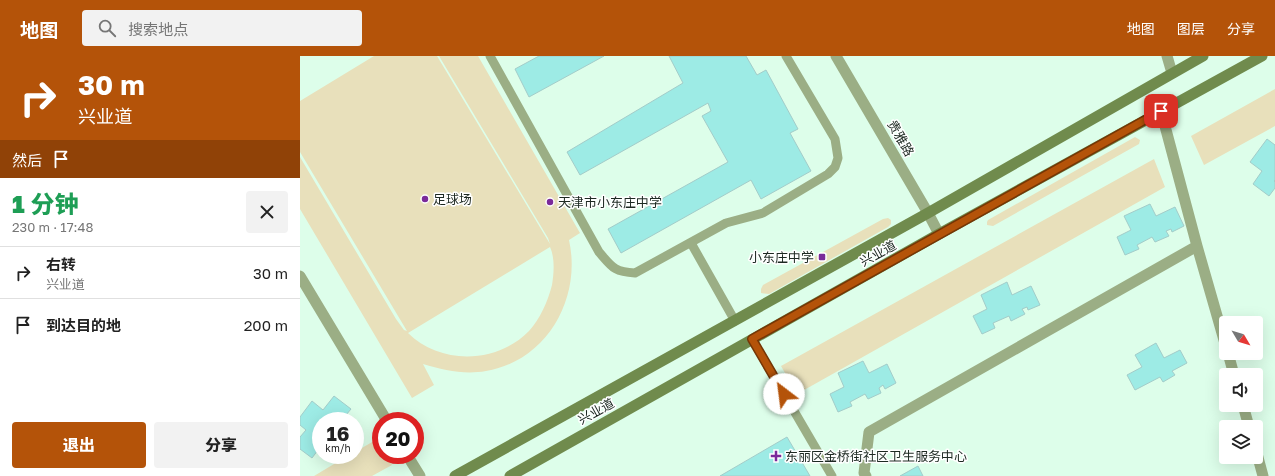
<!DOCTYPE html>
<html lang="zh">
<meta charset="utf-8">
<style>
:root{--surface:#fff;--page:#f2f2f2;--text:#222;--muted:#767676;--line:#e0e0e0;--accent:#b45309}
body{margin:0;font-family:"Golos Text","Noto Sans SC",sans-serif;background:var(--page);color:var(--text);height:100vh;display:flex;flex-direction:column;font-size:15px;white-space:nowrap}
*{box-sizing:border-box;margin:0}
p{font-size:13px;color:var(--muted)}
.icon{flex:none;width:22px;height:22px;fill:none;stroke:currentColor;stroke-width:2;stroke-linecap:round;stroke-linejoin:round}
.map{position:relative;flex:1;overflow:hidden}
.sheet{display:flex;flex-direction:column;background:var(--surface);width:300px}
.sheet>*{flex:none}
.hud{background:#b45309;color:#fff;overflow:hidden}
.needle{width:26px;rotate:128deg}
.fabs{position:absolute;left:919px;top:260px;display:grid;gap:8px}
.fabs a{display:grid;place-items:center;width:44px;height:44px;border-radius:4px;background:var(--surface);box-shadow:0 4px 16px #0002;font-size:20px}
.speed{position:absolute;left:12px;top:356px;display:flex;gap:8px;font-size:20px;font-weight:700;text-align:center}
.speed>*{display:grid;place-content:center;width:52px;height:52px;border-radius:50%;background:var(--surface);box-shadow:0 4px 16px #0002;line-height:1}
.speed small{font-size:10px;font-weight:400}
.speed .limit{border:6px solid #d22;background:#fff;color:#111}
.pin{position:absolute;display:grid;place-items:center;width:34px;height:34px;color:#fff;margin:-17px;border-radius:8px;box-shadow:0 2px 6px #0006}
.me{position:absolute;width:44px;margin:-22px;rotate:330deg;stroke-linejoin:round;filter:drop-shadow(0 0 3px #0008)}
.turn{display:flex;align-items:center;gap:14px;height:84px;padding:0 12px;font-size:18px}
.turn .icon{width:52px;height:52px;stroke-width:2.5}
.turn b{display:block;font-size:28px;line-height:34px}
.then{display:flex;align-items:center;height:38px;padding:0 12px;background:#0003;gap:8px;font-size:15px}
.round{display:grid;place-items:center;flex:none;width:42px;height:42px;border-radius:4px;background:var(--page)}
.overview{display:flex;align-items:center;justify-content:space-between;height:68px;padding:0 12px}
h1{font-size:24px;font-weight:800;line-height:30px;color:#1e9e55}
.action{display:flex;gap:8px;margin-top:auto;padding:8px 12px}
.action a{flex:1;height:46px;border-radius:4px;background:var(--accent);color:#fff;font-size:16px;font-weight:800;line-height:46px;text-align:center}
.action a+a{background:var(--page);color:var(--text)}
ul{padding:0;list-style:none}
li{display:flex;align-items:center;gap:12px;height:52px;padding:0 12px;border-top:1px solid var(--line)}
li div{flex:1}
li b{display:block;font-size:15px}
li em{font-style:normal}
header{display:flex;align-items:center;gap:24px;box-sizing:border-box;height:56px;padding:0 20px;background:var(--accent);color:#fff}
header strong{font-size:19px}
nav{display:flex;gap:22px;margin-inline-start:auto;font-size:14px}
.search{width:280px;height:36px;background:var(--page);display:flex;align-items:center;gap:10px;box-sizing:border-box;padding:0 14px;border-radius:4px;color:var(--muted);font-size:15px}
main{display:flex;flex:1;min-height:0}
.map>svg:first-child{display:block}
.green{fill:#e8e0bb;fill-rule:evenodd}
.building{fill:#9debe5;stroke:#a3ccc9}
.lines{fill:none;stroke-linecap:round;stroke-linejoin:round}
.service{stroke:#9bae85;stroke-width:9}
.minor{stroke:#9bae85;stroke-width:11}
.tertiary{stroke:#9bae85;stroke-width:11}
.secondary{stroke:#708b4d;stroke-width:11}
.route-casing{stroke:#753606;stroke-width:10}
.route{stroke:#b45309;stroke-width:7}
.poi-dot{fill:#7a2a9a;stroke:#fff;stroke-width:1.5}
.labels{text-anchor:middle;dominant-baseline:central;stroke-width:3;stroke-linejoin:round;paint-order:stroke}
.street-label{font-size:13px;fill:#1d2922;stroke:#fff}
.poi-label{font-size:13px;fill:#1d2922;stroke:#fff;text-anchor:start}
</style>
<header>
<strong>地图</strong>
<div class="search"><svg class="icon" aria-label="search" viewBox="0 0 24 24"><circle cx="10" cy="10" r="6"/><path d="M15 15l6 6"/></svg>搜索地点</div>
<nav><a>地图</a><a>图层</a><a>分享</a></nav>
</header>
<main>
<section class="sheet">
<div class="hud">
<div class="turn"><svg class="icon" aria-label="right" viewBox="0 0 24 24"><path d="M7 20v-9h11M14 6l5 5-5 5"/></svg><div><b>30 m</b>兴业道</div></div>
<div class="then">然后<svg class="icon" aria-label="arrive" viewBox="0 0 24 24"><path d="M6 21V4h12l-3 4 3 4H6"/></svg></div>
</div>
<div class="overview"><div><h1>1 分钟</h1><p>230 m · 17:48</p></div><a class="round"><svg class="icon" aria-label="close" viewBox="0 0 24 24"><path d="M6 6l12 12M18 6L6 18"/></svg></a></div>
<ul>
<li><svg class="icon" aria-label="right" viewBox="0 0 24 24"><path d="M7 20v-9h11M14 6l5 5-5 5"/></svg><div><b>右转</b><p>兴业道</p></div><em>30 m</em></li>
<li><svg class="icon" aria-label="arrive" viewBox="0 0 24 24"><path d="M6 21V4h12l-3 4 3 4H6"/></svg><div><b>到达目的地</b></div><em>200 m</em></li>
</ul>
<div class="action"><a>退出</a><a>分享</a></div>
</section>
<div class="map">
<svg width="975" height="420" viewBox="0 0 975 420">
<rect width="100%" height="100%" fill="#ddfeea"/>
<path class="green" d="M74,0H137L250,188L248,182L139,0H178L280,177L269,184C282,242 247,305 186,315C164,319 144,314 123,308L134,329L112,342L0,153V101L96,263L104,274L107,275L0,96V45ZM250,191C255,202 254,217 252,229C248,245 240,263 229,275C197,308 140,309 108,277Z
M975,33V70L904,109L891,80Z
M835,81L840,84L839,88L693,170L687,169V166L688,164Z
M854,103L865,131L497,338L481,310Z
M588,162L591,164V168L588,171L469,238L461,237V233L463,229L583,163Z
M79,382L81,386V399H87L92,409L72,420H14L49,399H55V396Z"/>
<path class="building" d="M239,0H304L229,41L215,13Z
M369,0H446L457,19L466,14L498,73L490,77L511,115L461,143L451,124L321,197L308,173L428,106L402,60L411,55L408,47L280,119L267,96L383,27Z
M967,83L975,89V124L974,125L975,126V132L969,140L953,128L962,115L950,106Z
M850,148L856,160L875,151L884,170L872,176L871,173L866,175L869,180L855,186L852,181L837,189L839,193L825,199L817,181L831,174L824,160Z
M707,226L712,239L731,230L740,249L728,254L727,251L722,253L725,258L711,265L709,260L693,267L695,272L682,278L673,260L687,253L681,239Z
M856,287L864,302L880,294L887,307L872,315L875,319L863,326L860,321L835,334L827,319L842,311L835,299Z
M563,305L569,317L587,308L596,327L585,333L583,329L579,332L581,337L568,343L565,338L550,346L552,350L538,356L530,338L544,331L538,317Z
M34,340L51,353L41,365H21V390L12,402L0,393V381L6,374L0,369V361L12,345L23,354Z
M487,381L510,420H420Z
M618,410L623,420H600Z"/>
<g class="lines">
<path class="service" d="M190,0L299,196C312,211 314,216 335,217L426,167L463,157L528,118L535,111L538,102L535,83L486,0
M391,187L435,265
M452,283L532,420"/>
<path class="minor" d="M867,0L872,17
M861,55L897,190L926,291
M928,297L934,319
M943,349L949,371
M956,394L963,420
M566,420L564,417L569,376L897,190"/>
<path class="tertiary" d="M536,0L628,157L639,178
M0,220L87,365
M107,399L120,420"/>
<path class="secondary" d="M155,420L628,157L903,0
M210,420L639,178L962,0"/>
</g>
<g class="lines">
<g class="route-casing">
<path id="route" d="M484,338L452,283L861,55"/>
</g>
<use href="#route" class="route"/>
</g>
<g class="poi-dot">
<circle cx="125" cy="143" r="4"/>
<circle cx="250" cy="146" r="4"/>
<rect x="518" y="197" width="8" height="8" rx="2"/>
<path d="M474 394h4v4h4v4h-4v4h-4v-4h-4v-4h4z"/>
</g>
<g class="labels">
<g class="street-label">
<text transform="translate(601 82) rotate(60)">贵雅路</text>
<text transform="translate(578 197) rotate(-29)">兴业道</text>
<text transform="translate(296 355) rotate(-29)">兴业道</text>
</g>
<g class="poi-label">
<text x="133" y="143">足球场</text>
<text x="258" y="146">天津市小东庄中学</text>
<text x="514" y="201" text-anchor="end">小东庄中学</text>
<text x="485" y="400">东丽区金桥街社区卫生服务中心</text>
</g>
</g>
</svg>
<div class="fabs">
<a><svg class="needle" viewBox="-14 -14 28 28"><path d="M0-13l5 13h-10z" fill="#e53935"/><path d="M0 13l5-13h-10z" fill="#767676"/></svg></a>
<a><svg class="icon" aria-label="sound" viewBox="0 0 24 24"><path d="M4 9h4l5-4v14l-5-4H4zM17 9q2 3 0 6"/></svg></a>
<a><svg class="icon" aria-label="layers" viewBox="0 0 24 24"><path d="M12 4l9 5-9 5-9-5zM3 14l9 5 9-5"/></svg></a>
</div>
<div class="speed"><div>16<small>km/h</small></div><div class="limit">20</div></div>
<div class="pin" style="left:861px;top:55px;background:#d93025"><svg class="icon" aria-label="arrive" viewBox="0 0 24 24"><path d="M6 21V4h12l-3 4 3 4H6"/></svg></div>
<svg class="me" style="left:484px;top:338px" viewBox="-20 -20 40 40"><circle r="19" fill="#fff"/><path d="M0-13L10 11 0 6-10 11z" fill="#b45309"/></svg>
</div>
</main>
